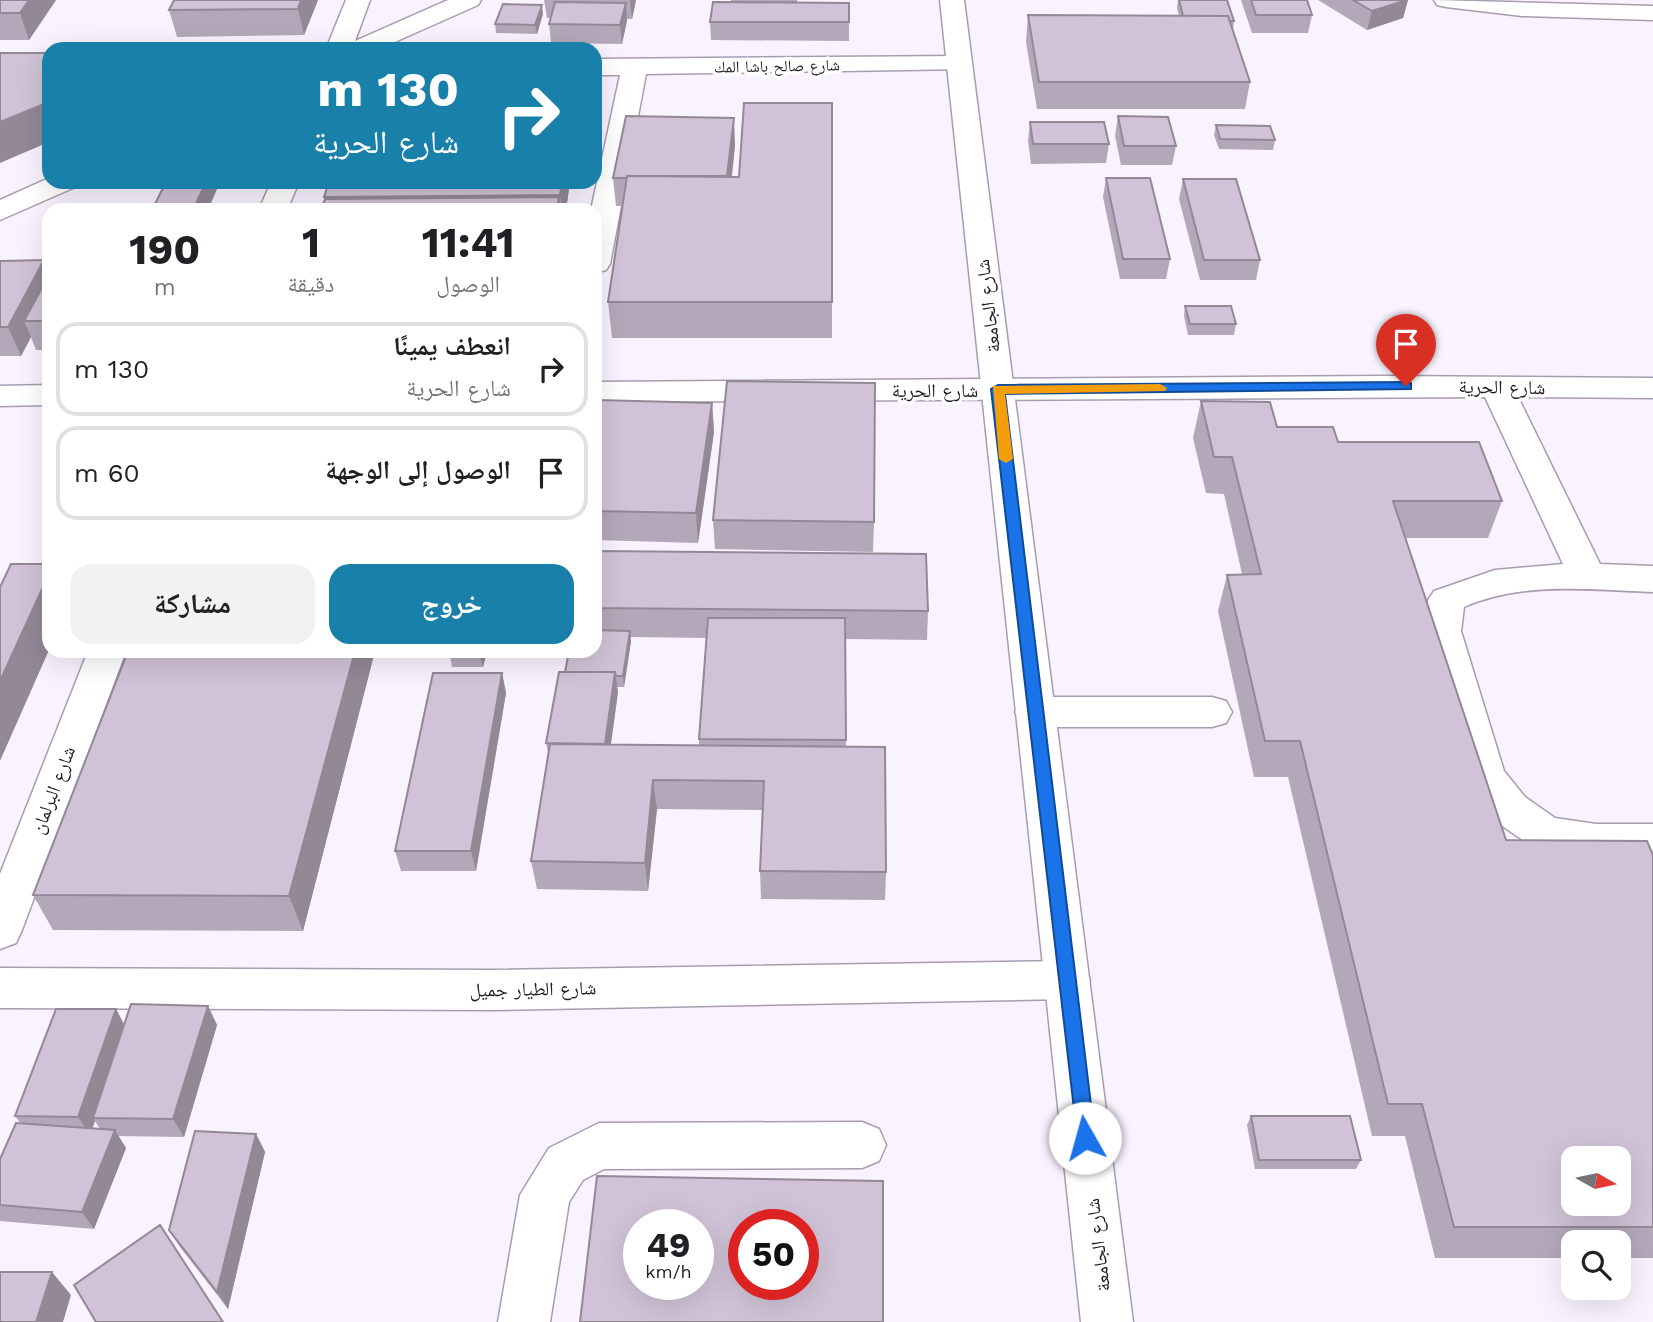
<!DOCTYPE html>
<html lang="ar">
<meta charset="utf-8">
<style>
:root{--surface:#fff;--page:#f2f2f2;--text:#202124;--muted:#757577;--line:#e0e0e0;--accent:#1980aa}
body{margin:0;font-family:"Work Sans","Noto Naskh Arabic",sans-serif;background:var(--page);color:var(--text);direction:rtl;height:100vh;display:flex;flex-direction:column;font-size:26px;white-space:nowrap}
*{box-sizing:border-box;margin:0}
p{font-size:23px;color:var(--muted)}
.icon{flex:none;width:38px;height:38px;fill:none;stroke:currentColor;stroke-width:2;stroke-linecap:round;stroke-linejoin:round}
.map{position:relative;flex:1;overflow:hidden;direction:ltr}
.drawer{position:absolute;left:42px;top:203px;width:560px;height:455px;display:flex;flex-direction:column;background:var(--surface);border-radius:21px;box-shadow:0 7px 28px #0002;direction:rtl}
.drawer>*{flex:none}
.top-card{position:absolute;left:42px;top:42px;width:560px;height:147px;border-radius:21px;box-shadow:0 7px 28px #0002;direction:rtl;background:#1980aa;color:#fff;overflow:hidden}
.needle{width:46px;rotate:99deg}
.fabs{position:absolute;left:1561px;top:1146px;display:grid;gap:14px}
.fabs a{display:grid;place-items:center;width:70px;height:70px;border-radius:14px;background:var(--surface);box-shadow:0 7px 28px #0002;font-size:35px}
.speed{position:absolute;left:623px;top:1209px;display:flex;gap:14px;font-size:35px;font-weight:700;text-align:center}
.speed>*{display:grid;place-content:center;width:91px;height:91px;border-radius:50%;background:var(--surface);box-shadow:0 7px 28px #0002;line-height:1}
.speed small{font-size:18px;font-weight:400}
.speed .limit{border:10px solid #d22;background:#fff;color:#111}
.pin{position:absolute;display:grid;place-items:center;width:60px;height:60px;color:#fff;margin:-72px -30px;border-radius:50% 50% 50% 0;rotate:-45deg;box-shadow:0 0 7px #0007}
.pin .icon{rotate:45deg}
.me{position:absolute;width:77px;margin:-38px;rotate:353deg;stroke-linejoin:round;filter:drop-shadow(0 0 5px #0008)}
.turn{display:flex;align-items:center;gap:24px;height:147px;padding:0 28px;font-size:32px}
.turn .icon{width:91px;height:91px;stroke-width:2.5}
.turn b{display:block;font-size:49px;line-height:60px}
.eta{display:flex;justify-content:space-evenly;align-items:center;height:119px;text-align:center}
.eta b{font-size:42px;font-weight:700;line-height:49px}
.primary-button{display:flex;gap:14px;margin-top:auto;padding:14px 28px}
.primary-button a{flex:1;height:80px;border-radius:21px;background:var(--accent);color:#fff;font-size:28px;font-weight:700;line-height:80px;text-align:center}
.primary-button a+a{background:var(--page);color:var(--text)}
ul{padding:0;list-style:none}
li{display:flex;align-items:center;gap:21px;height:94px;margin:0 14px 10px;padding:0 14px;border:4px solid var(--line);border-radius:21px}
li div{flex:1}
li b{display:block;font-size:26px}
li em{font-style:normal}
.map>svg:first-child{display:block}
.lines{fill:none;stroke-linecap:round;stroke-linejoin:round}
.minor-casing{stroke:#a89cb1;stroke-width:3}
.major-casing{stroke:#a89cb1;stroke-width:3}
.minor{fill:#fff;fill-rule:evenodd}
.major{fill:#fff;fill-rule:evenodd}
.wall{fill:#b3a8b9;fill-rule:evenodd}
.shaded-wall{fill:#928896}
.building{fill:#d0c3d7;stroke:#928896;stroke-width:2;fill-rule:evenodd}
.route{fill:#1a73e8;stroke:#114b97;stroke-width:2}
.slow{fill:#f59e0b}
.labels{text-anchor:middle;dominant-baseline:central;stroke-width:7;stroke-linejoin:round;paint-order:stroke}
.far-street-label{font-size:16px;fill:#211d24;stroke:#fff}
.street-label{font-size:19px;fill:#211d24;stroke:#fff}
</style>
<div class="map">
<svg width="1653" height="1322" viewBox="0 0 1653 1322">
<rect width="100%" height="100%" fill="#f9f2ff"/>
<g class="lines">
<g class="minor-casing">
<path id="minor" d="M346,0H370L355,41L448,0H481L478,5L379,49H326Z
M1434,0L1653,6V20L1522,16L1446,7L1437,5Z
M959,56L968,59L972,64L968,69L646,74L610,264L606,270L595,273V210H591L620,75H595V59Z
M49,178V182H77L73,188L0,220V200Z
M271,182H299L287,210H259Z
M1383,376L1653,378V398L1518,397L1600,564L1653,566V592C1590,590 1523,581 1464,607L1461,631L1504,771L1525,797L1555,818L1596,824H1653V858H1596L1545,850L1530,845L1495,821L1465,777L1423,631L1428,600L1434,591L1495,570L1563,564L1485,397L595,402V382Z
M49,385V405L0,406V386Z
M88,651H126L22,930L16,943L0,949V874Z
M1035,697H1212L1226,701L1232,712L1226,723L1212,727H1035L1021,723L1015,712L1021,701Z
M1067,961L1083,966L1090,980L1083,994L1067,999L492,1010L0,1008V968L492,970Z
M862,1122L879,1129L886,1145L879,1161L862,1168L604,1169L583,1180L569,1202L550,1322H498L520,1195L549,1148L599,1123Z"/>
</g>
<g class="major-casing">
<path id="major" d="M940,0H964L1133,1322H1081Z"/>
</g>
<use href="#minor" class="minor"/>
<use href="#major" class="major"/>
</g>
<path class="wall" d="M0,0H56L29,40H0Z
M318,0L304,35L177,37L169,10Z
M544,0H636L632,19H627L622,44L551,43L549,24L551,18H547Z
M731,0H797V3H849V41L711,40L710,22L731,2Z
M1178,0H1227L1234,21L1233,30L1250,82L1245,109H1037L1026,42L1028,15L1179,16L1177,8Z
M1241,0H1307L1312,15L1308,33H1252Z
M1318,0H1408L1403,18L1367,30Z
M543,14L537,34L496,33L495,24Z
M832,103V338H612L608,302L623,206H616L613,178L735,145L732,177H739Z
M1118,116L1176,146L1172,165H1121L1115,136Z
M1030,122L1109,144L1106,163L1031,164L1028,141Z
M1216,125L1275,140L1273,150L1219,149L1214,135Z
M1106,178L1170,259L1166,279H1120L1103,197Z
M1183,179L1260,260L1256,280H1200L1179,199Z
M570,182L566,210H321L325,199L324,197Z
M44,260L49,273V350H36L31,337L21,356H0V261Z
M1185,306L1236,324L1234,335H1188L1184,316Z
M1201,401L1277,427L1338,442L1502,501L1488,538H1405L1506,840L1653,855V1258H1619V1242H1573V1258H1435L1405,1136H1372L1288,777H1254L1218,611L1227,575L1242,574L1224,494L1206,493L1193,438Z
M712,403L714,432L698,543L595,540V408Z
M713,520L874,522L873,552L715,549Z
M595,551L928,611L927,640L845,639L846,747L886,872L885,900L761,899L760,871L762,810L657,809L648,891L537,889L531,861L548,752L546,743L595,651ZM631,637L707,638L699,739V745L611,744L618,692L617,687H624L631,641Z
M128,651H375L303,931L53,930L33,895Z
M487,651L483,667H452L450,656Z
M502,673L506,693L476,871H401L395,851Z
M208,1006L217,1025L184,1137L118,1136L126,1148L94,1229L0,1221V1159L21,1124L15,1116L116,1009L124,1025ZM95,1121L100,1129H92Z
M1251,1116L1361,1160L1356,1169H1255L1247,1125Z
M256,1134L265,1152L228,1309L180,1247L169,1230Z"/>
<path class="shaded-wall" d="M29,0H56L29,40L20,13Z
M301,0H318L304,35L298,9Z
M630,0H636L632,19L630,1Z
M1408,0L1403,18L1367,30L1372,11Z
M626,3L627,21L622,44L620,25Z
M542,5L543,14L537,34L535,25Z
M49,102V142L0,163V122Z
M734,118L735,145L728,208L726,179Z
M206,182H220L208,210H193Z
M562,182H570L566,210H562L560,195Z
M559,197L560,210H557Z
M44,260L49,273V301L24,321L31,337L21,356L8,327Z
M712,403L714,432L698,543L696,513Z
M49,574V650L0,761V681Z
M630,631L631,641L624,687L623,676Z
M355,651H375L303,931L289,896Z
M482,651H487L483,667L480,657Z
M615,672L618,692L608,764L605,744Z
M502,673L506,693L476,871L471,851Z
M653,780L657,809L648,891L645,863Z
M208,1006L217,1025L184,1137L173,1119Z
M116,1009L126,1028L93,1118L95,1121L90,1135L78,1117Z
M115,1130L126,1148L94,1229L82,1212Z
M256,1134L265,1152L228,1309L217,1292Z
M52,1272L71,1295L63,1322H36Z"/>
<path class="building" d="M0,0H29L20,13H0Z
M174,0H301L298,9L169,10Z
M1179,0H1227L1234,21H1230L1228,16H1183Z
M1251,0H1307L1312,15H1256Z
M1353,0H1407L1372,11Z
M555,2L626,3L620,25L549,24Z
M713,2L849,3V22H710Z
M503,4L542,5L535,25L495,24Z
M1028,15L1228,16L1250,82H1039Z
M0,53H49V102L0,122Z
M744,103H832V302H608L627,176L739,177Z
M626,116L734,118L727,176H627V178H613Z
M1118,116L1168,117L1176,146H1124Z
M1030,122H1104L1109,144H1033Z
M1216,125L1270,126L1275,140L1220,139Z
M1106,178H1150L1170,259H1123Z
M1183,179H1236L1260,260H1204Z
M166,182H206L193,210H152Z
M329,182H562L560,195L324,197Z
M559,197L557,210H321L325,199Z
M44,260L8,327H0V261Z
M49,275V321H24Z
M1185,306H1231L1236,324H1190Z
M727,381L875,383L874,522L713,520Z
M597,400L712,403L696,513L595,511V408Z
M1201,401L1270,402L1277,427H1333L1338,442H1479L1502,501H1393L1506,840L1647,841L1653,855V1227H1454L1422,1104H1388L1300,741H1265L1227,575L1261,574L1232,457H1214ZM1573,1158H1619V1204H1573Z
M595,551L926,554L928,611L595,608Z
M11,564H49V574L0,681V587Z
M708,618H845L846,740L699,739Z
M595,630L630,631L623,676H616L615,672H565L569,651H595Z
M128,651H355L289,896L33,895Z
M451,651H482L480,657L450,656Z
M559,672H615L605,744L546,743Z
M433,673H502L471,851H395Z
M550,744L885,747L886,872L760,871L764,781L653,780L645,863L531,861Z
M131,1004L208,1006L173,1119L93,1118Z
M56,1009H116L78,1117L15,1116Z
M1251,1116H1350L1361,1160H1259Z
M16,1123L115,1130L82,1212L0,1205V1159Z
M195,1131L256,1134L217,1292L169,1230Z
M597,1176L883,1181V1322H580ZM639,1225H698V1284H639ZM744,1225H803V1284H744Z
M160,1225L223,1322H96L74,1285Z
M0,1272H52L36,1322H0Z"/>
<path class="route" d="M1406,382L1411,383V389L1005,394L1095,1138L1092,1144L1085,1147L1078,1144L991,389L998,385Z"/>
<path class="slow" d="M1160,384L1167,388L1165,391L1005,394L1013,459L1006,463L999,459L993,386Z"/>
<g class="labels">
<g class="far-street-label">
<text transform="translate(777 66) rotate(-1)">شارع صالح باشا المك</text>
</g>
<g class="street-label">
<text transform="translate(988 306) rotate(-97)">شارع الجامعة</text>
<text transform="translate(1502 387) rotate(1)">شارع الحرية</text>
<text x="935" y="390">شارع الحرية</text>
<text transform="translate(53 790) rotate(-69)">شارع البرلمان</text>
<text transform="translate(533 989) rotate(-1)">شارع الطيار جميل</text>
<text transform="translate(1098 1245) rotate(-97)">شارع الجامعة</text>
</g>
</g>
</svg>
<div class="fabs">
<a><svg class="needle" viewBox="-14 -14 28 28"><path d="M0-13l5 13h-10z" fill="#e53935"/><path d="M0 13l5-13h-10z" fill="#757577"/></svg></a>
<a><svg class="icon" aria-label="search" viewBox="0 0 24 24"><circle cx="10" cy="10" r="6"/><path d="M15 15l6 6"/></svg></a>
</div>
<div class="speed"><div>49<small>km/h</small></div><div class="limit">50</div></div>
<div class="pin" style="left:1406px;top:386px;background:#d93025"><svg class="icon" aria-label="arrive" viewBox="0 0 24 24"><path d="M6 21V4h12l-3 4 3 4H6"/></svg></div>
<svg class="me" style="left:1085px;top:1138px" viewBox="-20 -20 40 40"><circle r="19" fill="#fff"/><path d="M0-13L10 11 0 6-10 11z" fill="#1a73e8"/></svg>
<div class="top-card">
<div class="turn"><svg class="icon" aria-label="right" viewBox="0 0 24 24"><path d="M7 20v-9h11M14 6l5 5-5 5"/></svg><div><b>130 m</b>شارع الحرية</div></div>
</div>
<section class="drawer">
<div class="eta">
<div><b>11:41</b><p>الوصول</p></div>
<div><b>1</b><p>دقيقة</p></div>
<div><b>190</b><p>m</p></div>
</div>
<ul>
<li><svg class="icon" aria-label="right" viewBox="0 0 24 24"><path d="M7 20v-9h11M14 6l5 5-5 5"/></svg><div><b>انعطف يمينًا</b><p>شارع الحرية</p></div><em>130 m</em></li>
<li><svg class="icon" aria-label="arrive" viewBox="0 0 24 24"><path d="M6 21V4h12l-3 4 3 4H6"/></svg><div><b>الوصول إلى الوجهة</b></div><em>60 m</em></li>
</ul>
<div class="primary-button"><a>خروج</a><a>مشاركة</a></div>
</section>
</div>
